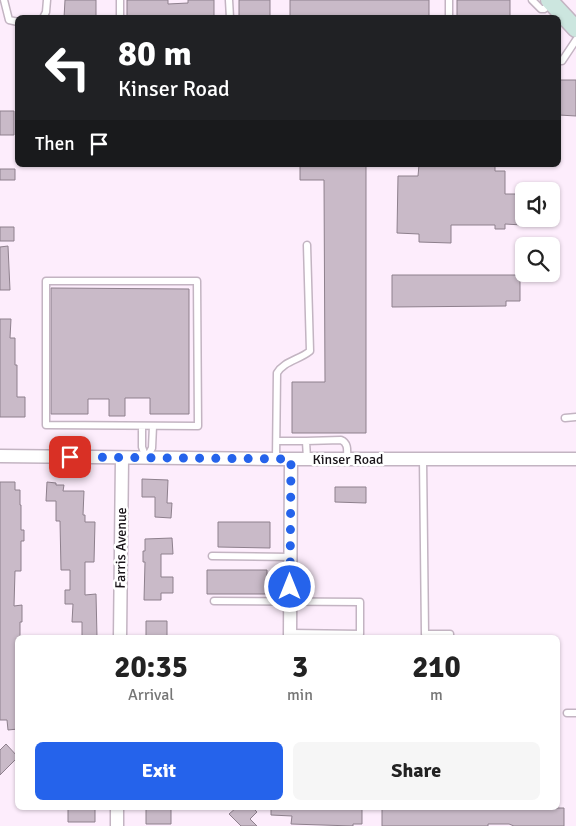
<!DOCTYPE html>
<style>
:root{--surface:#fff;--page:#f6f6f6;--text:#222;--muted:#767676;--accent:#2563eb}
body{margin:0;font-family:Signika,sans-serif;background:var(--page);color:var(--text);height:100vh;display:flex;flex-direction:column;font-size:19px;white-space:nowrap}
*{box-sizing:border-box;margin:0}
p{font-size:16px;color:var(--muted)}
.icon{flex:none;width:28px;height:28px;fill:none;stroke:currentColor;stroke-width:2;stroke-linecap:round;stroke-linejoin:round}
.map{position:relative;flex:1;overflow:hidden}
.panel{position:absolute;left:15px;top:635px;width:545px;height:175px;display:flex;flex-direction:column;background:var(--surface);border-radius:8px;box-shadow:0 1px 4px #0004}
.panel>*{flex:none}
.guide{position:absolute;left:15px;top:15px;width:546px;height:152px;border-radius:8px;box-shadow:0 1px 4px #0004;background:#202124;color:#fff;overflow:hidden}
.fabs{position:absolute;left:515px;top:182px;display:grid;gap:10px}
.fabs a{display:grid;place-items:center;width:45px;height:45px;border-radius:8px;background:var(--surface);box-shadow:0 1px 4px #0004;font-size:25px}
.pin{position:absolute;display:grid;place-items:center;width:42px;height:42px;color:#fff;margin:-21px;border-radius:10px;box-shadow:0 2px 8px #0006}
.me{position:absolute;width:55px;margin:-28px;rotate:0deg;stroke-linejoin:round;filter:drop-shadow(0 0 4px #0008)}
.turn{display:flex;align-items:center;gap:18px;height:105px;padding:0 20px;font-size:22px}
.turn .icon{width:65px;height:65px;stroke-width:2.5}
.turn b{display:block;font-size:35px;line-height:42px}
.then{display:flex;align-items:center;height:48px;padding:0 20px;background:#0003;gap:10px;font-size:19px}
.eta{display:flex;justify-content:space-evenly;align-items:center;height:85px;text-align:center}
.eta b{font-size:30px;font-weight:800;line-height:35px}
.button{display:flex;gap:10px;margin-top:auto;padding:10px 20px}
.button a{flex:1;height:58px;border-radius:8px;background:var(--accent);color:#fff;font-size:20px;font-weight:800;line-height:58px;text-align:center}
.button a+a{background:var(--page);color:var(--text)}
.map>svg:first-child{display:block}
.building{fill:#c9bac8;stroke:#8e808d}
.lines{fill:none;stroke-linecap:round;stroke-linejoin:round}
.lane-casing{stroke:#c3b4c2;stroke-width:9}
.street-casing{stroke:#c3b4c2;stroke-width:15}
.secondary-casing{stroke:#c3b4c2;stroke-width:19}
.lane{stroke:#fff;stroke-width:6}
.street{stroke:#fff;stroke-width:12}
.secondary{stroke:#cce6df;stroke-width:16}
.route{stroke:#2563eb;stroke-width:9;stroke-dasharray:0 16.2}
.labels{text-anchor:middle;dominant-baseline:central;stroke-width:5;stroke-linejoin:round;paint-order:stroke}
.street-label{font-size:14px;fill:#191419;stroke:#fff}
</style>
<div class="map">
<svg width="576" height="826" viewBox="0 0 576 826">
<rect width="100%" height="100%" fill="#fdedfc"/>
<path class="building" d="M65,0H96V18H64Z
M127,0H168V4L188,3V0H214V18H127Z
M239,0H270V18H239Z
M290,0H429V18H290Z
M457,0H510V18H457Z
M559,80H576V116L559,115Z
M0,111H14V135H0Z
M300,165H366V433H292V382H325L324,180H300Z
M419,165H495V171H505V194H522V225L505,224V229H495V225H451V243L419,242V234L397,233L398,176H418Z
M0,169H15V180H0Z
M0,227H14V241H0Z
M8,246L10,290H0V247Z
M392,275H520V301H506V306L392,307Z
M51,288L189,289V414H150V398H125V416H109V399H88V414H51Z
M0,319H11L10,338H15V365H17V397H25V417H0Z
M142,479L168,480L167,503H172L171,518L155,517V497H142Z
M0,482H15V490H20V505H21V530H24V541H21V571H15L14,606L22,605V622H20V638H18V729L8,730L7,720H0Z
M47,482L56,483V485H64L63,491H84L83,515H85V522H95L94,562H85V595L96,594L97,637H82V622H72L73,604H65V590H70V570H61L60,521H56V501H46Z
M335,487H366V503L335,502Z
M218,522H270V548L218,547Z
M172,538L173,554H161V577H173V593H161V600H144L145,562H143V551H145V539Z
M207,570H267V594H207Z
M146,621H167V638H146Z
M6,744L18,757L0,775V750Z
M68,808H95V822H68Z
M146,808H171V824H146Z
M236,808H253L257,812L250,819L257,826H241L229,814Z
M271,808H362V824H353V826L291,824L292,816L271,815Z
M382,808H488V809H509V808H564V826H514L509,824H488V826H382Z"/>
<g class="lines">
<g class="lane-casing">
<path id="lane" d="M4,0L9,20L18,22
M229,0L230,18
M449,0V18
M532,0L541,9H544L551,4
M43,18L46,12L47,0
M120,18V0
M559,61H562L576,40
M46,281H197L198,426L46,425Z
M565,418L576,417
M142,426V447L146,458
M277,441H306
M147,457L152,448L153,426
M276,459L277,373C284,361 299,360 310,351L307,245
M307,459L306,441L341,440C349,443 347,452 347,459
M423,459L425,634H450V638
M212,556L291,557
M214,601L360,602V634L290,633
M567,713H576"/>
</g>
<g class="street-casing">
<path id="street" d="M0,456L276,459H576
M120,638L122,458
M290,638L291,459
M117,826V808"/>
</g>
<g class="secondary-casing">
<path id="secondary" d="M549,0L576,29"/>
</g>
<use href="#lane" class="lane"/>
<use href="#street" class="street"/>
<use href="#secondary" class="secondary"/>
</g>
<g class="lines">
<path class="route" d="M70,457L291,459L290,587"/>
</g>
<g class="labels">
<g class="street-label">
<text x="348" y="459">Kinser Road</text>
<text transform="translate(121 548) rotate(-89)">Farris Avenue</text>
</g>
</g>
</svg>
<div class="fabs">
<a><svg class="icon" aria-label="sound" viewBox="0 0 24 24"><path d="M4 9h4l5-4v14l-5-4H4zM17 9q2 3 0 6"/></svg></a>
<a><svg class="icon" aria-label="search" viewBox="0 0 24 24"><circle cx="10" cy="10" r="6"/><path d="M15 15l6 6"/></svg></a>
</div>
<div class="pin" style="left:70px;top:457px;background:#d93025"><svg class="icon" aria-label="arrive" viewBox="0 0 24 24"><path d="M6 21V4h12l-3 4 3 4H6"/></svg></div>
<svg class="me" style="left:290px;top:587px" viewBox="-20 -20 40 40"><circle r="17" fill="#2563eb" stroke="#fff" stroke-width="3"/><path d="M0-11L8 9 0 5-8 9z" fill="#fff"/></svg>
<div class="guide">
<div class="turn"><svg class="icon" aria-label="left" viewBox="0 0 24 24"><path d="M17 20v-9H6M10 6l-5 5 5 5"/></svg><div><b>80 m</b>Kinser Road</div></div>
<div class="then">Then<svg class="icon" aria-label="arrive" viewBox="0 0 24 24"><path d="M6 21V4h12l-3 4 3 4H6"/></svg></div>
</div>
<section class="panel">
<div class="eta">
<div><b>20:35</b><p>Arrival</p></div>
<div><b>3</b><p>min</p></div>
<div><b>210</b><p>m</p></div>
</div>
<div class="button"><a>Exit</a><a>Share</a></div>
</section>
</div>
